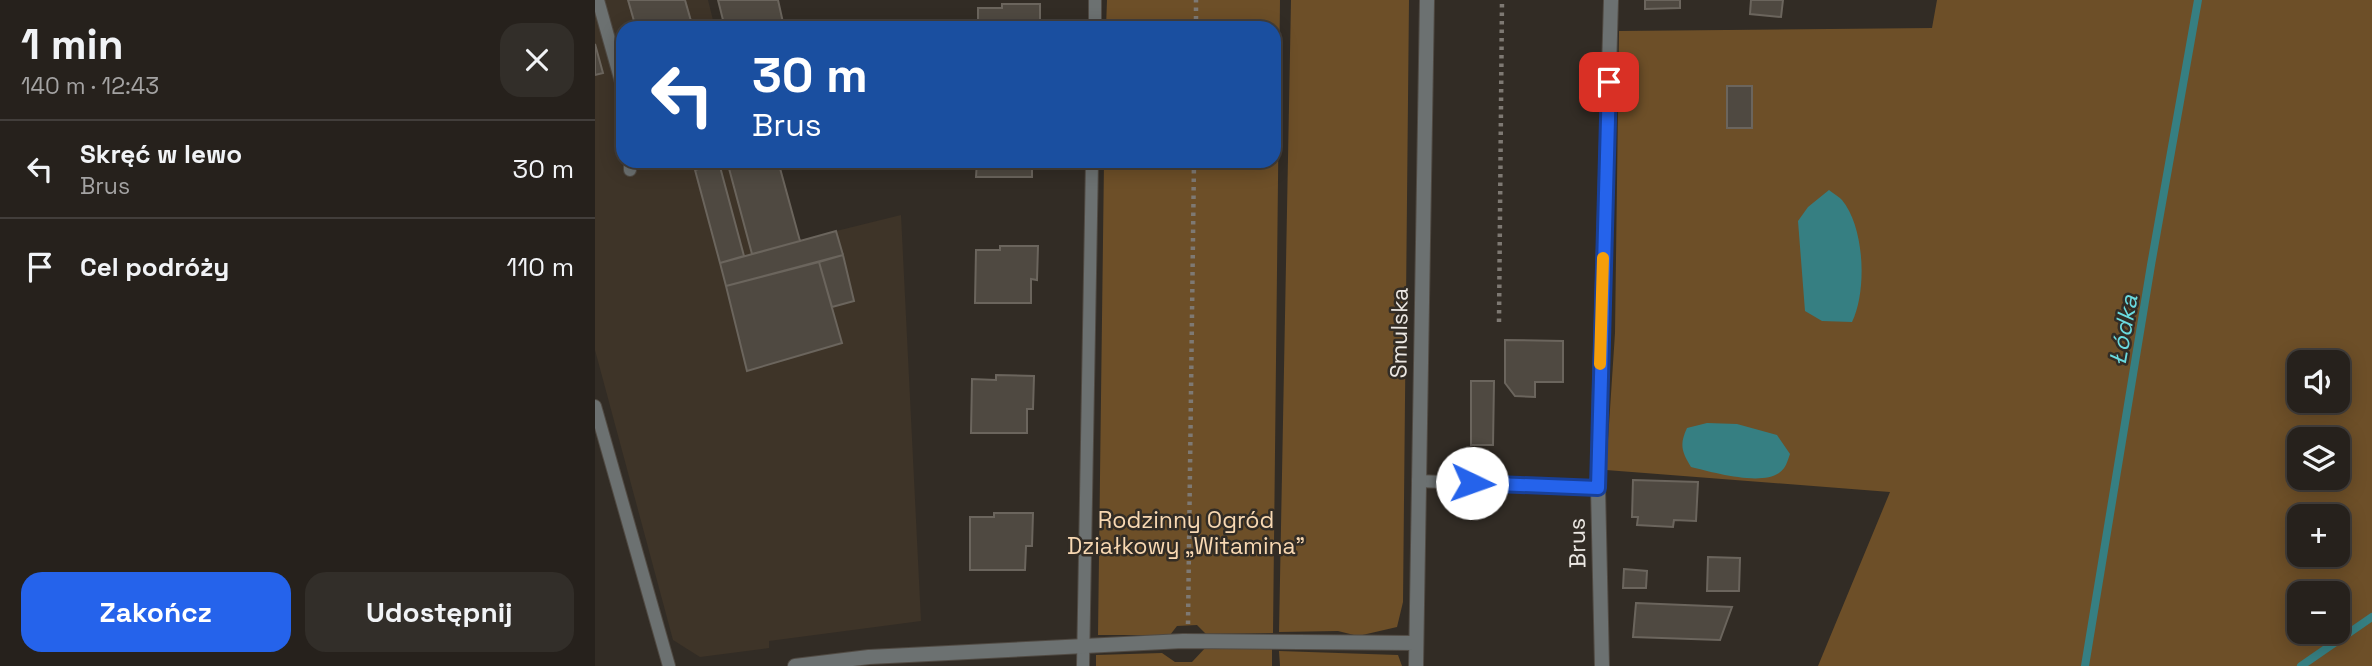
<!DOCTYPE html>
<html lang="pl">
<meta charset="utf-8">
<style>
:root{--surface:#26211c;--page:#322e29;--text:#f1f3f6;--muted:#a4a3a3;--line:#423e3b;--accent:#2563eb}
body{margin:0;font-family:"Space Grotesk",sans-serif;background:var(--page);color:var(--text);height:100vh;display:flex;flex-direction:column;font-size:26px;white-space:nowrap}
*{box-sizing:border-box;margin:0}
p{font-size:23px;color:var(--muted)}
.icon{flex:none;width:38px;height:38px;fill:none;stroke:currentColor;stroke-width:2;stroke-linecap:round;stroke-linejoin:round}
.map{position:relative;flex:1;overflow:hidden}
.details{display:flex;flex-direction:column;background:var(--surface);width:595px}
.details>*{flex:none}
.guide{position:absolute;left:21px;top:21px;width:665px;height:147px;border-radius:21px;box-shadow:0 4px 18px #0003,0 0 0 2px var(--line);background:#1a4fa0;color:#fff;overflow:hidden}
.fabs{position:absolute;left:1692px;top:350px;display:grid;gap:14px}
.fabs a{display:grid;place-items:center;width:63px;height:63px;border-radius:14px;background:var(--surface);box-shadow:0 4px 18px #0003,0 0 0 2px var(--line);font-size:35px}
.pin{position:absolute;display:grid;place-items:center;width:60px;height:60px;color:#fff;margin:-30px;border-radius:14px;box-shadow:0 4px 10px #0006}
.me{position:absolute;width:77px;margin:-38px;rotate:93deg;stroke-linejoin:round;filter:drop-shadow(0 0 5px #0008)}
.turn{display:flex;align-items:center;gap:24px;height:147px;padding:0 21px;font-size:32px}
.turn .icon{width:91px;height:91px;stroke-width:2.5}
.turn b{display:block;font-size:49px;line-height:60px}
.round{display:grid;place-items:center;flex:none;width:74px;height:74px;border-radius:21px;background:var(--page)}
.overview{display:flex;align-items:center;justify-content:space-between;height:119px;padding:0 21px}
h1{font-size:42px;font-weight:600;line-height:52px}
.action{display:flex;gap:14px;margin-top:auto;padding:14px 21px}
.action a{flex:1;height:80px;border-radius:21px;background:var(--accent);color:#fff;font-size:28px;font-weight:600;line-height:80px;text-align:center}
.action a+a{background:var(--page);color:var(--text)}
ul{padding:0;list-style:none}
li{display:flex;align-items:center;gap:21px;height:98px;padding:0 21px;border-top:2px solid var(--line)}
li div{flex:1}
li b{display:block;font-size:26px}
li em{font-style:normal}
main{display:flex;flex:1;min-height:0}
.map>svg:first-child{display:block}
.built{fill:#3e3428}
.green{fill:#6d4f28;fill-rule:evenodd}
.water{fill:#367f82}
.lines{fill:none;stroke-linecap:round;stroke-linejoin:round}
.stream{stroke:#367f82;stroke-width:8}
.building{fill:#4f4941;stroke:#6b655d;stroke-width:2}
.lane-casing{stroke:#504a43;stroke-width:14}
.street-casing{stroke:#504a43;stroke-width:16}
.path{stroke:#7e7973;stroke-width:4.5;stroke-dasharray:3.5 5;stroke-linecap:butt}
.lane{stroke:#6c7171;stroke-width:12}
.street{stroke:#6c7171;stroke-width:14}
.route-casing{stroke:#184099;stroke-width:18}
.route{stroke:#2563eb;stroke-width:12}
.slow{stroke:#f59e0b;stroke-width:12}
.labels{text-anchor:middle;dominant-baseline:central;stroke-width:5;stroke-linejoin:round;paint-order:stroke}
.street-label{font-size:23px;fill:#ebe7e2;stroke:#322c25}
.park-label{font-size:23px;fill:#f8d8b2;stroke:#322c25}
.water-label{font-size:24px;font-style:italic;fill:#6adadf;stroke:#322c25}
</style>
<main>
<section class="details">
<div class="overview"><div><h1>1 min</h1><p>140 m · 12:43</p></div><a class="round"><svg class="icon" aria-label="close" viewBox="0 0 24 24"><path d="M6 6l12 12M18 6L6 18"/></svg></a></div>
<ul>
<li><svg class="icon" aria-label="left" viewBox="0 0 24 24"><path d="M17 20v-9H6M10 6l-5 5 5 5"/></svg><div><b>Skręć w lewo</b><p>Brus</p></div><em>30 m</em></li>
<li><svg class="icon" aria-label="arrive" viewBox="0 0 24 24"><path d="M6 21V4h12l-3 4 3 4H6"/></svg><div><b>Cel podróży</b></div><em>110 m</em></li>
</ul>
<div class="action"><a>Zakończ</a><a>Udostępnij</a></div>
</section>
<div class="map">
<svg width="1777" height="666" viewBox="0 0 1777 666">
<rect width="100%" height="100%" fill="#322c25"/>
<path class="built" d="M0,0H113L120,28H28V161H184L205,240L306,215L326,621L174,641V648L105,657L78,640L0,350Z"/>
<path class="green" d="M512,0H685L678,633L611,634L602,625L582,626L575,635H503L509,161H679V28H511Z
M696,0H814L808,602L802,627L763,636L743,631L684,632Z
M1342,0H1777V666H1223L1295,492L1011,470L1020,333L1024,31L1337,28ZM1704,362H1743V401H1704ZM1704,439H1743V478H1704ZM1704,516H1743V555H1704ZM1704,593H1743V632H1704Z
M612,646L677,649V666H501V655L567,653L580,662H597Z
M684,651L803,655L807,666H685Z"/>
<path class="water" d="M1234,190C1238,193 1244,197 1247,200C1270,228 1272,291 1257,322L1227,321L1210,311L1203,221L1213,207Z
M1112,423L1142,424L1182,435L1195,454C1192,462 1191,468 1184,473C1165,486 1117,472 1096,467C1087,452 1084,445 1092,428Z"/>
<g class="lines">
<path class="stream" d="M1490,666L1556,265L1603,0
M1706,666L1777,617"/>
</g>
<path class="building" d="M33,0H90L98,28H41Z
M123,0H183L189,27L130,28Z
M1050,0H1085V8L1050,9Z
M1156,0H1188L1186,17L1155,14Z
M407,4H445V28H383V8H407Z
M0,44L8,73L0,75Z
M1132,86H1157V128H1132Z
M132,161H183L205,241L157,254Z
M382,161H437V177H381Z
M124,163L149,256L125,263L100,170Z
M241,231L248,255L131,286L125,263Z
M405,246H443L442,280L436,279V303H380L381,250H405Z
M248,255L259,301L237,307L224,262Z
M224,262L247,343L152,371L131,286Z
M910,340L968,341V382H940V397L920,396L910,383Z
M401,375L439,376L438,409H432V433H376L377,379L401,380Z
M876,381H899L898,445H876Z
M1038,480L1103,482L1101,521L1079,520L1078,527L1042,525L1043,517H1037Z
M399,513H438L437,546H431L430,570H375V517H399Z
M1113,557L1145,558L1144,591H1112Z
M1029,569L1052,571L1051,588H1028Z
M1041,603L1137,607L1125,640L1038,637Z"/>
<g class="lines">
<g class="lane-casing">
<path id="lane" d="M3,0L28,89
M500,28V0
M35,161V170
M0,406L74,666
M823,481L1003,488
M488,666L497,161"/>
</g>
<g class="street-casing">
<path id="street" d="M200,666L274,657L588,641L821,643
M821,666L832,0
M1007,666L1003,488L1005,383L1016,0"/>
</g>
<path class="path" d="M601,28V0
M904,322L907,0
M593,624L599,161"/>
<use href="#lane" class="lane"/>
<use href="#street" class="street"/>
</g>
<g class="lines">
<g class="route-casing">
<path id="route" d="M877,483L1003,488L1014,82"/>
</g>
<use href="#route" class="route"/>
<path class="slow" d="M1005,364L1008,258"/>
</g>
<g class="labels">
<g class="street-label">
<text transform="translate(804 333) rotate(-89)">Smulska</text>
<text transform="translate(982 543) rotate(-91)">Brus</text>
</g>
<g class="park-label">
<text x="591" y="520">Rodzinny Ogród<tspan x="591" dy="26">Działkowy „Witamina”</tspan></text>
</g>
<g class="water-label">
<text transform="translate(1528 330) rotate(-80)">Łódka</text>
</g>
</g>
</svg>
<div class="fabs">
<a><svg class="icon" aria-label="sound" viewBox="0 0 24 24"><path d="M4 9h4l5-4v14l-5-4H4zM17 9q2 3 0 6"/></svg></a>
<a><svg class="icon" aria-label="layers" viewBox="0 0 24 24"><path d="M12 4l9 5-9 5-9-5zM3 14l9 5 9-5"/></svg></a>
<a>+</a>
<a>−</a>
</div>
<div class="pin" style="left:1014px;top:82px;background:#d93025"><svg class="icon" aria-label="arrive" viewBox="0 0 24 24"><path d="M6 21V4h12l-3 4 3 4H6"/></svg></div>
<svg class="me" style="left:877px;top:483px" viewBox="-20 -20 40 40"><circle r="19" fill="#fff"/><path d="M0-13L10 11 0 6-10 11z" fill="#2563eb"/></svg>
<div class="guide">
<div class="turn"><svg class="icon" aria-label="left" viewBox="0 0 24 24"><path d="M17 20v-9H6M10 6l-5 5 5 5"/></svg><div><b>30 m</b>Brus</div></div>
</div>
</div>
</main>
